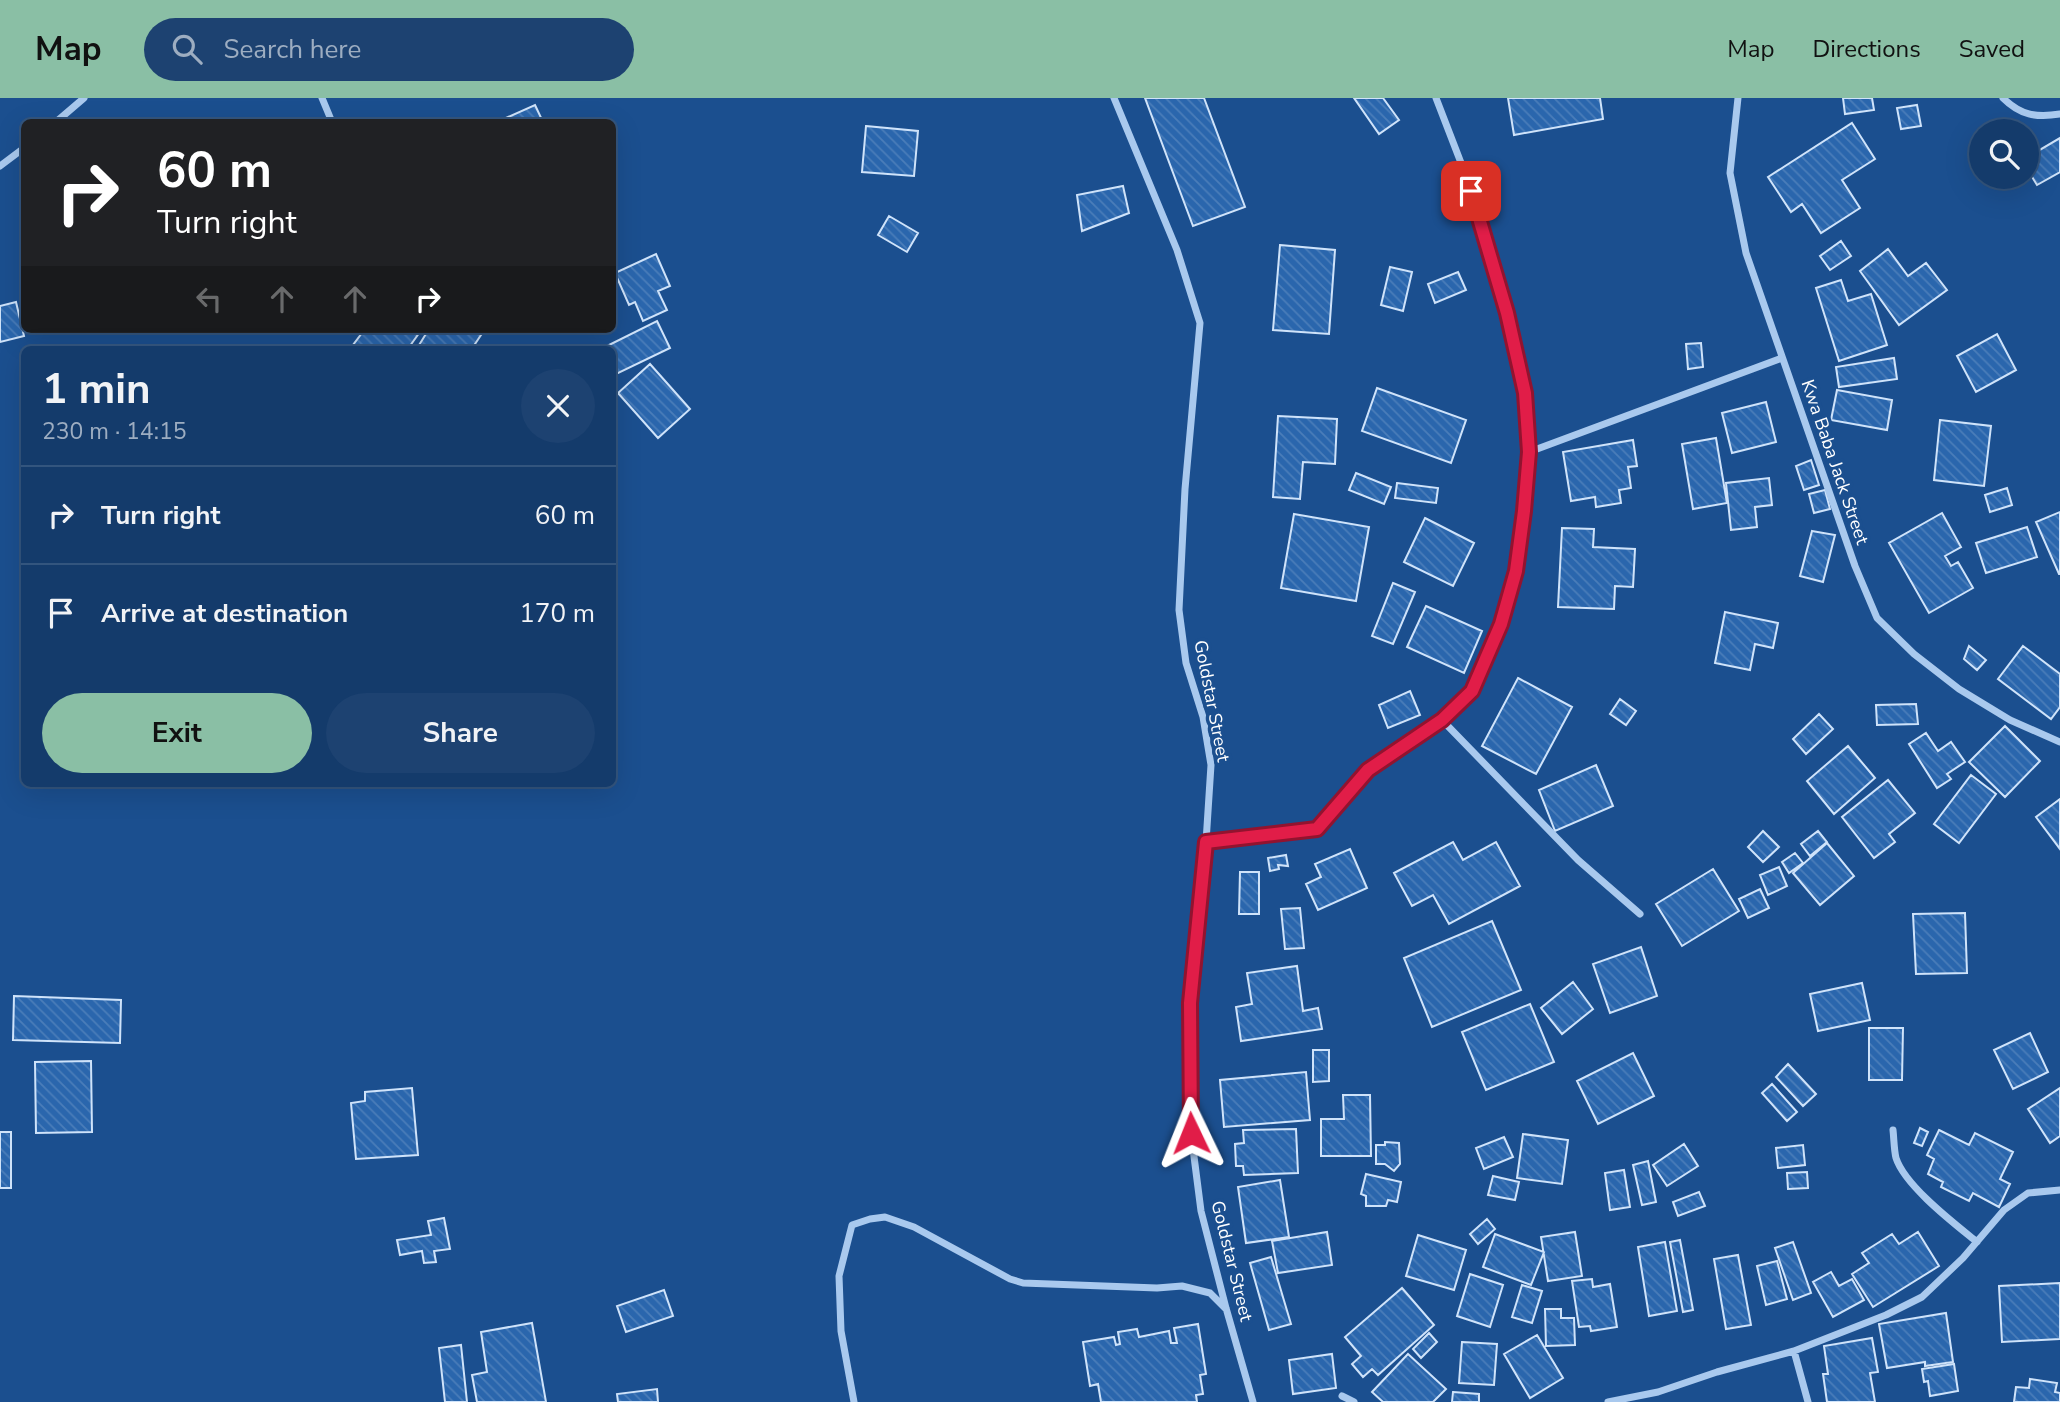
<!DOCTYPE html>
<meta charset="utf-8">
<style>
:root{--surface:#143b6b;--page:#1d4271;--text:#f1f3f6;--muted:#9dadc1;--line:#33557e;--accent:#8abfa5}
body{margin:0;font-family:"Nunito Sans",sans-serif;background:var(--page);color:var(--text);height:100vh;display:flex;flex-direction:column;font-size:26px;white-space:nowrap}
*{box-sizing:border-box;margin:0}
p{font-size:23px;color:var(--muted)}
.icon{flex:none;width:38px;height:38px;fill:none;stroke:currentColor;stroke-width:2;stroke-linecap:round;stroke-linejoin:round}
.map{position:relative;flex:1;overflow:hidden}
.panel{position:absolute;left:21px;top:248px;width:595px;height:441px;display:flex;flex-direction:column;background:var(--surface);border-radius:10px;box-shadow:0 7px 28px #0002,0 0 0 2px var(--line)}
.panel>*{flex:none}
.top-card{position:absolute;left:21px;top:21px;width:595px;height:214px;border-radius:10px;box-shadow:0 7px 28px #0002,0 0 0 2px var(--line);background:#202124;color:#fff;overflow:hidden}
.controls{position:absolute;left:1969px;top:21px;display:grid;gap:14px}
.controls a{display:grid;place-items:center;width:70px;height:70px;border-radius:50%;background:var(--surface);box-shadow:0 7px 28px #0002,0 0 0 2px var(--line);font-size:35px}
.pin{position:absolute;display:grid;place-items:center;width:60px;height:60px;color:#fff;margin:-30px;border-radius:14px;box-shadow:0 4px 10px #0006}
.me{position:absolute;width:77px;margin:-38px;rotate:358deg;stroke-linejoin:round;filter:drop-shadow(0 0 5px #0008)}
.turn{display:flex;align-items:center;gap:24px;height:147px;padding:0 21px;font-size:32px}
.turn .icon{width:91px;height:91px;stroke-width:2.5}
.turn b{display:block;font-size:49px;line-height:60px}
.lanes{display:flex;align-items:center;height:66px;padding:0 21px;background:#0003;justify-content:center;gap:35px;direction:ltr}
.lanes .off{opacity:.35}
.round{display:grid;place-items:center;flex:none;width:74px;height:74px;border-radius:37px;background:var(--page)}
.headline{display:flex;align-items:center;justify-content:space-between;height:119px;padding:0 21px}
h1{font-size:42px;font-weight:700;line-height:52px}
.button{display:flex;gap:14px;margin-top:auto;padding:14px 21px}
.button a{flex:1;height:80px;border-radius:42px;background:var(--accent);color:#111;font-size:28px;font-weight:700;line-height:80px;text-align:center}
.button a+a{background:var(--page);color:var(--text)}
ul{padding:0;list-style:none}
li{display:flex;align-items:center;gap:21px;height:98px;padding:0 21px;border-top:2px solid var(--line)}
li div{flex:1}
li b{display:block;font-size:26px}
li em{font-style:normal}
header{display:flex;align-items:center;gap:42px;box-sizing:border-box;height:98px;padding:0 35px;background:var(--accent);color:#111}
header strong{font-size:33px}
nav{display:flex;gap:38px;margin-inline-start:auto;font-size:24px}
.search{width:490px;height:63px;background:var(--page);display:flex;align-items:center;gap:18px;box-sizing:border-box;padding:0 24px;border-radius:38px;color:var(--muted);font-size:26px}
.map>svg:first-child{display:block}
.building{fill:url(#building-back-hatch);stroke:#cfe3fa;stroke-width:2}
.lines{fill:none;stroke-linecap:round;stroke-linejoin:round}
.minor{stroke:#a9c9ee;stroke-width:7}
.route-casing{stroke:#92132f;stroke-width:18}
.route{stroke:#e11d48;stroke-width:12}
.labels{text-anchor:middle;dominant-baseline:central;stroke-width:7;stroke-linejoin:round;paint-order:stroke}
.street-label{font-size:18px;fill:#fff;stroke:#1b4f8f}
</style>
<header>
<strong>Map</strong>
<div class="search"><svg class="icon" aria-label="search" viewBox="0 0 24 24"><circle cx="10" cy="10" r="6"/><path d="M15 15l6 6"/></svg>Search here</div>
<nav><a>Map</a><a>Directions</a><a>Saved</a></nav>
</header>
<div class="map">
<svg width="2060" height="1304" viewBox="0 0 2060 1304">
<defs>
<pattern id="building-back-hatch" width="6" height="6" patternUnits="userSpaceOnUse" patternTransform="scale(1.75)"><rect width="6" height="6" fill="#2a66ad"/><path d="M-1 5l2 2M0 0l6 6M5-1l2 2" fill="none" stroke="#4a7db9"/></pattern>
</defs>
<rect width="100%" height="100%" fill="#1b4f8f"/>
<path class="building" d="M1145,0H1204L1245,109L1193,128Z
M1354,0H1383L1399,22L1379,36Z
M1508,0H1600L1603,21L1514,37Z
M1843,0H1872L1874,12L1845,16Z
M535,7L543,24H497Z
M1917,7L1921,28L1901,31L1897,10Z
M1852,25L1875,61L1842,82L1860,110L1821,135L1802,106L1791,114L1768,79Z
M2007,25L2009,33H1984L1983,30Z
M866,28L918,33L914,78L862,74Z
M2060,40V74L2037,87L2026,69V60Z
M1123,88L1129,115L1082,133L1077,97Z
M889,118L918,135L907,154L878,137Z
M1841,143L1851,158L1830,172L1820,158Z
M1280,147L1335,152L1329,236L1273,232Z
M1888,151L1908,178L1926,165L1947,192L1899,227L1860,173Z
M656,156L670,188L658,193L667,212L643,223L635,204L629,207L615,175Z
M1390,169L1412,174L1403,213L1381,207Z
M1458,174L1466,192L1435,205L1428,186Z
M1841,182L1848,203L1871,196L1887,247L1839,263L1816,190Z
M16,204L24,238L0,244V208Z
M657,223L670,250L612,278V252H599Z
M365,231H422L407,252H351L350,251Z
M429,231H485L471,252H416Z
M1997,236L2016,272L1976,294L1957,258Z
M1701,245L1703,269L1688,271L1686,246Z
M1894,260L1897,281L1839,289L1836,269Z
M650,266L690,311L658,340L618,295Z
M1377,290L1466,322L1451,365L1362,333Z
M1837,292L1892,302L1887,332L1831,322Z
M1766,304L1776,344L1732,355L1722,315Z
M1278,318L1337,321L1335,366L1303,364L1300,401L1273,399Z
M1940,322L1991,328L1984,388L1934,382Z
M1716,340L1727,405L1693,411L1682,346Z
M1633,342L1637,368L1628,369L1631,390L1619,392L1621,405L1596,409L1595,399L1571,403L1563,354Z
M1811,362L1819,387L1804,392L1796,368Z
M1356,375L1391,389L1384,406L1349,392Z
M1769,380L1772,407L1755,409L1757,429L1731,432L1726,385Z
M1397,385L1438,390L1436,405L1395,400Z
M2007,390L2012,407L1990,414L1985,397Z
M1825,392L1830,411L1814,415L1809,396Z
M2060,414V476H2059L2036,424Z
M1942,415L1961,449L1945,458L1951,468L1958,464L1973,490L1929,515L1889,445Z
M1294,416L1369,429L1356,503L1281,490Z
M1425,420L1474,445L1453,488L1404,464Z
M2027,429L2037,459L1986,475L1976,445Z
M1562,430L1594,431L1593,449L1635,451L1633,489L1615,488L1614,511L1558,509Z
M1812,433L1835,437L1823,484L1800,478Z
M1393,485L1415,494L1393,546L1372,538Z
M1426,508L1482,533L1464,575L1407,549Z
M1725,514L1778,525L1773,550L1755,546L1750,572L1715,565Z
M1969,548L1986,562L1977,572L1964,561Z
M2023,548L2060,576V609L2051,621L1998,581Z
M1518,580L1572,609L1536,676L1482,648Z
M1410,593L1420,617L1388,630L1379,607Z
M1620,601L1636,613L1626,627L1610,616Z
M1916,606L1918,626L1877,627L1876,607Z
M1819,616L1833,631L1806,656L1793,641Z
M2005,628L2040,663L2005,699L1969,664Z
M1926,635L1938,653L1951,644L1965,664L1947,676L1951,681L1937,690L1909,646Z
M1848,648L1875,680L1834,716L1807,683Z
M1596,667L1613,708L1555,733L1539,692Z
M1971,677L1996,696L1959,745L1934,726Z
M1888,682L1915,715L1889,736L1895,744L1874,760L1842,719Z
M2060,701V751L2036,719Z
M1763,733L1779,749L1763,764L1748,749Z
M1818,733L1827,744L1810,758L1801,746Z
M1453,744L1463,762L1496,744L1520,788L1449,826L1433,797L1412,808L1394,775Z
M1827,745L1854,778L1820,807L1793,775Z
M1350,751L1367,790L1318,812L1306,786L1321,779L1315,766Z
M1795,755L1803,765L1789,775L1782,764Z
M1286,757L1288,768L1278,767L1279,771L1270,773L1268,760Z
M1779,769L1787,788L1768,797L1760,777Z
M1713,771L1739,813L1682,848L1656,806Z
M1240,774H1259V816H1239Z
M1760,791L1769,810L1748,820L1739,801Z
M1300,810L1304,850L1285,851L1281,811Z
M1965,815L1967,875L1916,876L1913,816Z
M1492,823L1521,892L1432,929L1404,860Z
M1641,849L1657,898L1610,915L1593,866Z
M1297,868L1303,913L1318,910L1322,931L1241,943L1236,909L1252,906L1247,875Z
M1573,884L1593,911L1562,936L1541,910Z
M1862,885L1870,922L1818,933L1810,896Z
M14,898L121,902L120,945L13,942Z
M1530,906L1554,964L1486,992L1462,934Z
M1869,930H1903L1902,982H1869Z
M2030,935L2048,974L2013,991L1994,952Z
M1313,952H1329V983L1313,984Z
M1633,955L1654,998L1598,1026L1577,983Z
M91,963L92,1034L36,1035L35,964Z
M1788,966L1816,996L1803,1008L1776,979Z
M1306,974L1310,1022L1224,1029L1220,982Z
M1772,986L1797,1014L1787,1023L1762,995Z
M412,990L418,1057L356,1061L351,1005L365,1003V994Z
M2060,990V1038L2050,1045L2028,1011Z
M1343,997H1370L1371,1058H1321V1021H1344Z
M1920,1030L1928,1034L1922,1048L1914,1045Z
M1296,1031L1298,1075L1244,1077L1243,1068H1236L1235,1046L1244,1045L1243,1032Z
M1939,1032L1969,1047L1975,1035L2013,1054L2000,1081L2010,1086L1999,1109L1973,1095L1969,1103L1941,1089L1943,1084L1928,1076L1934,1061L1927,1057Z
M0,1034H11V1090H0Z
M1523,1036L1568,1042L1562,1086L1517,1080Z
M1504,1039L1513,1059L1484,1071L1476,1050Z
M1385,1044L1399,1045L1400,1066L1394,1073L1385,1066H1376V1047H1385Z
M1684,1046L1698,1068L1667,1088L1653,1067Z
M1803,1047L1805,1067L1778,1070L1776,1050Z
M1648,1063L1656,1104L1642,1107L1633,1067Z
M1624,1072L1630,1109L1610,1112L1605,1075Z
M1807,1074L1808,1090L1788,1091L1787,1075Z
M1366,1076L1401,1084L1397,1104L1388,1102L1386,1108H1366V1098L1361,1096Z
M1493,1078L1519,1084L1515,1102L1488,1097Z
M1280,1082L1289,1139L1246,1145L1238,1089Z
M1699,1094L1705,1108L1678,1118L1673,1104Z
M444,1120L450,1151L434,1153L436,1164L424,1165L422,1153L400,1157L397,1142L431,1137L428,1123Z
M1487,1121L1495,1131L1478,1146L1470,1136Z
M1327,1134L1332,1167L1278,1175L1272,1143Z
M1575,1134L1582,1178L1548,1183L1541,1139Z
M1918,1134L1939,1168L1873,1209L1852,1176L1869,1165L1862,1155L1892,1136L1899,1146Z
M1495,1136L1544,1154L1531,1187L1483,1169Z
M1418,1137L1466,1152L1454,1192L1406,1178Z
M1680,1142L1693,1212L1683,1214L1670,1144Z
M1665,1144L1677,1213L1649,1218L1638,1149Z
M1793,1144L1811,1195L1793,1202L1775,1150Z
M1738,1157L1751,1227L1726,1231L1714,1161Z
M1271,1159L1291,1226L1269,1232L1250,1165Z
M1777,1163L1787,1201L1766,1207L1757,1168Z
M1831,1174L1839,1188L1852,1181L1864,1202L1833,1219L1813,1184Z
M1470,1176L1503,1187L1490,1229L1457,1218Z
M1592,1181L1593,1189L1610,1186L1617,1229L1591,1233L1590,1228L1579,1229L1572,1183Z
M2060,1185V1241L2002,1244L1999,1188Z
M1522,1187L1542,1193L1532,1225L1512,1219Z
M1402,1190L1434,1227L1378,1277L1372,1271L1363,1279L1352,1266L1361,1258L1345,1239Z
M664,1192L673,1218L626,1234L617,1208Z
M1545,1211H1561V1220H1574L1575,1247L1546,1248Z
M1946,1215L1953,1264L1925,1268V1264L1887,1270L1879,1226Z
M532,1225L546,1304H477L472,1277L487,1274L481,1234Z
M1198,1226L1206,1276L1200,1277L1203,1296L1196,1297L1197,1304H1101L1098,1286L1090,1288L1083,1244L1114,1239L1116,1247L1120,1246L1118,1234L1137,1231L1139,1239L1169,1233L1171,1245H1177L1174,1230Z
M1429,1235L1437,1244L1421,1260L1413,1251Z
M1537,1237L1563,1280L1530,1300L1504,1256Z
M1872,1240L1878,1274L1870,1275L1875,1304H1827L1823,1276H1828L1824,1248Z
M1462,1244L1497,1246L1494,1287L1459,1285Z
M461,1247L467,1304H445L439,1250Z
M1332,1256L1336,1290L1293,1296L1289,1262Z
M1408,1256L1446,1291L1433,1304H1383L1372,1294Z
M1954,1266L1958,1293L1930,1298L1928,1283L1924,1284L1922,1271Z
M2030,1281L2057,1285L2055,1294L2060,1295V1304H2014L2016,1289L2029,1290Z
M657,1291L658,1304H618L617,1296Z
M1453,1294L1479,1296V1304H1452Z"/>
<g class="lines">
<path class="minor" d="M322,0L332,24
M1114,0L1177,152L1200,225L1185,391L1179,512L1186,565L1203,619L1211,667L1206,744L1190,905L1191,1035L1201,1113L1226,1210L1253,1304
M1738,0L1730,75L1746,155L1855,468L1877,520L1914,556L1959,591L2010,622L2060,644
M2003,0C2020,17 2036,20 2060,16
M56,24L84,0
M0,68L24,50
M1529,354L1782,260
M1442,622L1578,762L1640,816
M1206,744L1317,731L1368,672L1442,622L1473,593L1501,526L1516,473L1524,413L1529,354L1525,295L1507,215L1485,141L1463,70L1436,0
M1893,1032C1894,1041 1894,1052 1896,1060C1905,1088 1955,1126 1977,1144
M1794,1253L1808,1304
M1342,1298L1354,1304
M854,1304L841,1233L839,1178L852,1127L870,1121L885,1119L914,1129L1010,1181L1023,1185L1157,1190L1182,1188L1210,1195L1225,1210
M1608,1304L1658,1294L1717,1274L1794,1253L1886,1217L1922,1199L1963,1160L2004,1112L2028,1095L2060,1092"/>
</g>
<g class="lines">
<g class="route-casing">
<path id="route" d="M1191,1035L1190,905L1206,744L1317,731L1368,672L1442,622L1472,593L1501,526L1516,473L1524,413L1529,354L1525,295L1507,215L1471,93"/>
</g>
<use href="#route" class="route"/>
</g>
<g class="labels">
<g class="street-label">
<text transform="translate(1835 364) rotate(71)">Kwa Baba Jack Street</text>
<text transform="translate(1212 603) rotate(79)">Goldstar Street</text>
<text transform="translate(1232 1163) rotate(76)">Goldstar Street</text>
</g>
</g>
</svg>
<div class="controls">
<a><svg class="icon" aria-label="search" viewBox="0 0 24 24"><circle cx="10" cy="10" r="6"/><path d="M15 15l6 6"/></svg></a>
</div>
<div class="pin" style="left:1471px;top:93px;background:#d93025"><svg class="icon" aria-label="arrive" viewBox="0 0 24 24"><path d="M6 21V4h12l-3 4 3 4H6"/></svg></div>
<svg class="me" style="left:1191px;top:1035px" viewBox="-20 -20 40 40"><path d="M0-17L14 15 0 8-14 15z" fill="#e11d48" stroke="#fff" stroke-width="4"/></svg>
<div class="top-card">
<div class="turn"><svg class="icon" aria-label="right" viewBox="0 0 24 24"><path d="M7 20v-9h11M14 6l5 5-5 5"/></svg><div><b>60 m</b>Turn right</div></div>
<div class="lanes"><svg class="icon off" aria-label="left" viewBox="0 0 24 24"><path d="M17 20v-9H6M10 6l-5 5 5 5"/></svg><svg class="icon off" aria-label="ahead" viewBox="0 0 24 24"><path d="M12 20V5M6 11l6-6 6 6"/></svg><svg class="icon off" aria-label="ahead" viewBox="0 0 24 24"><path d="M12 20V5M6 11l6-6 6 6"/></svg><svg class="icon" aria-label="right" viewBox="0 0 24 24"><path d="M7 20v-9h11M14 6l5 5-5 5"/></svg></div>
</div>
<section class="panel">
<div class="headline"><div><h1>1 min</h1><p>230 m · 14:15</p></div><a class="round"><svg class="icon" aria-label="close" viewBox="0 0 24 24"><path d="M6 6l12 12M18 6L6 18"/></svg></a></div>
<ul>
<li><svg class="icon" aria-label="right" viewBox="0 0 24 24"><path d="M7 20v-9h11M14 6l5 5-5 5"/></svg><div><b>Turn right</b></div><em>60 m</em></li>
<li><svg class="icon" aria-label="arrive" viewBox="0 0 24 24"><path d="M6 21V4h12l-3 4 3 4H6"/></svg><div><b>Arrive at destination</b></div><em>170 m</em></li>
</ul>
<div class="button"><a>Exit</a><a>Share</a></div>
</section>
</div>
